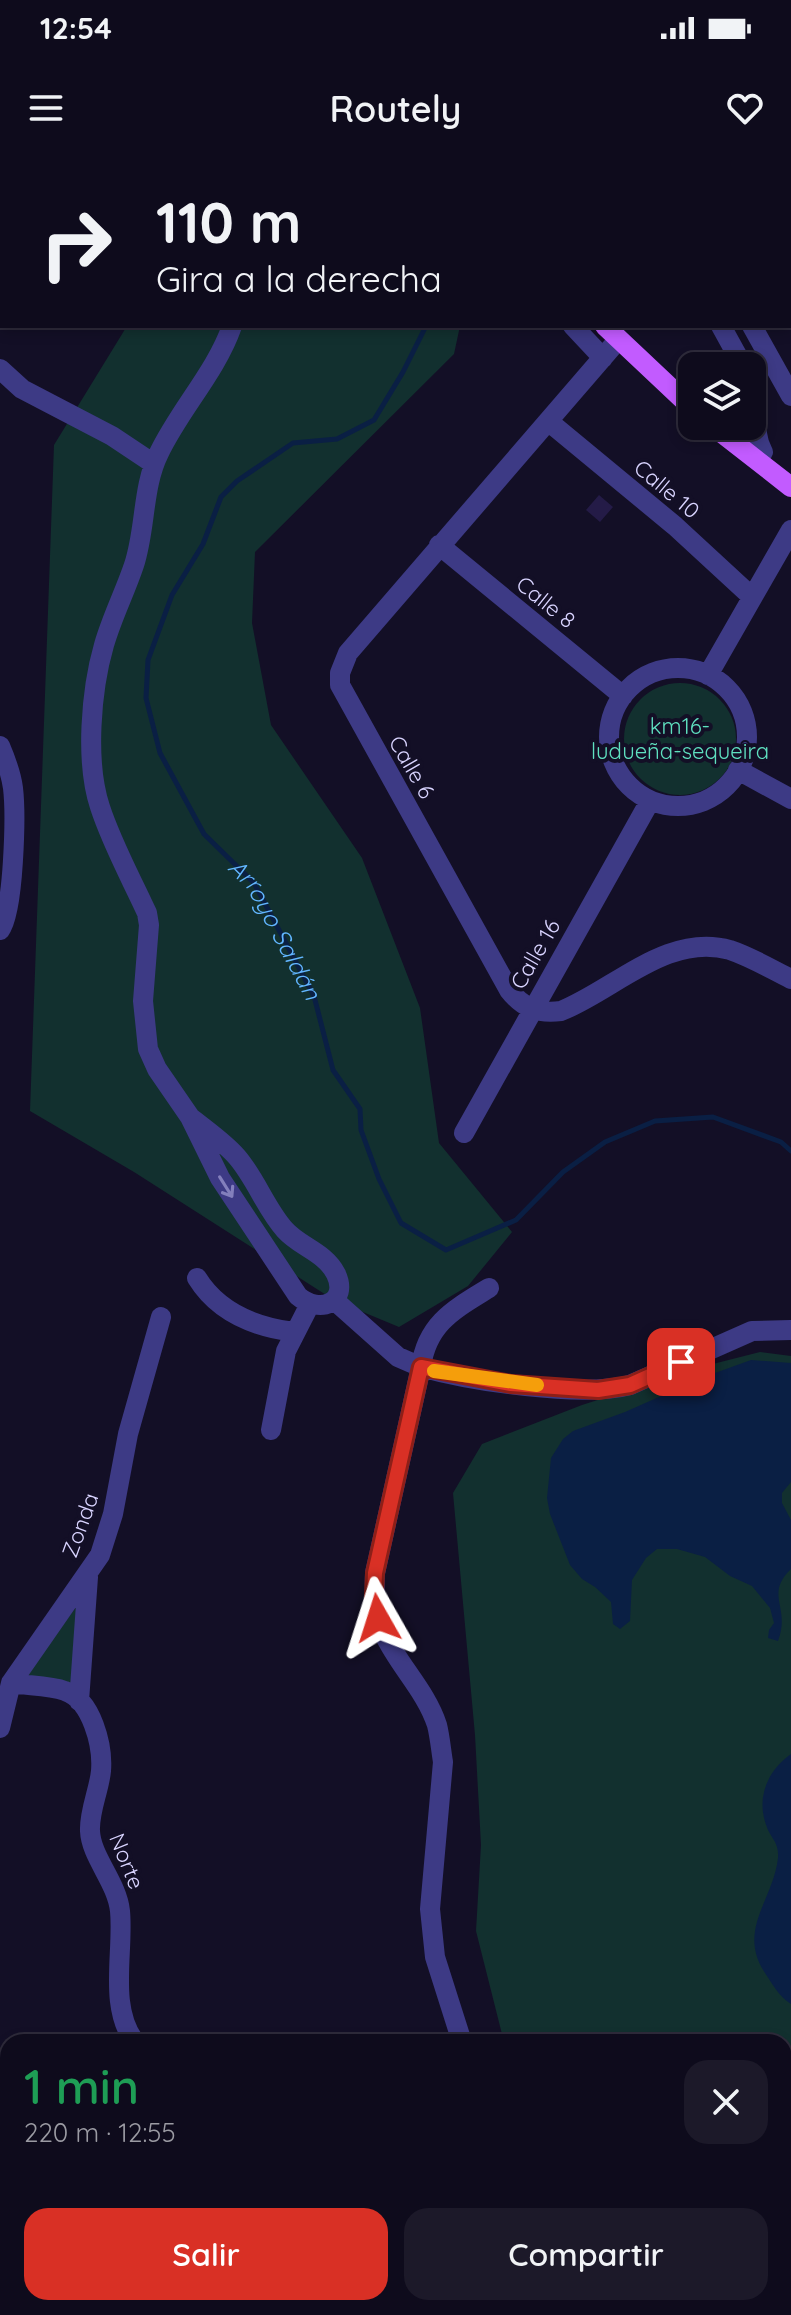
<!DOCTYPE html>
<html lang="es">
<meta charset="utf-8">
<style>
:root{--surface:#0e0b1c;--page:#1c1929;--text:#f1f3f6;--muted:#9b9ba3;--line:#2e2b3b;--accent:#d93025}
body{margin:0;font-family:Quicksand,sans-serif;background:var(--page);color:var(--text);height:100vh;display:flex;flex-direction:column;font-size:30px;white-space:nowrap}
*{box-sizing:border-box;margin:0}
p{font-size:26px;color:var(--muted)}
.icon{flex:none;width:44px;height:44px;fill:none;stroke:currentColor;stroke-width:2;stroke-linecap:round;stroke-linejoin:round}
.map{position:relative;flex:1;overflow:hidden}
.side{position:absolute;left:0px;top:1874px;width:792px;height:282px;display:flex;flex-direction:column;background:var(--surface);border-radius:24px 24px 0 0;box-shadow:0 4px 12px #0003,0 0 0 2px var(--line)}
.side>*{flex:none}
.banner{position:absolute;left:0px;top:0px;width:792px;height:168px;box-shadow:0 4px 12px #0003,0 0 0 2px var(--line);background:#0e0b1c;color:var(--text);overflow:hidden}
.fabs{position:absolute;left:678px;top:192px;display:grid;gap:16px}
.fabs a{display:grid;place-items:center;width:88px;height:88px;border-radius:16px;background:var(--surface);box-shadow:0 4px 12px #0003,0 0 0 2px var(--line);font-size:40px}
.pin{position:absolute;display:grid;place-items:center;width:68px;height:68px;color:#fff;margin:-34px;border-radius:16px;box-shadow:0 4px 12px #0006}
.me{position:absolute;width:88px;margin:-44px;rotate:354deg;stroke-linejoin:round;filter:drop-shadow(0 0 6px #0008)}
.turn{display:flex;align-items:center;gap:28px;height:168px;padding:0 24px;font-size:36px}
.turn .icon{width:104px;height:104px;stroke-width:2.5}
.turn b{display:block;font-size:56px;line-height:68px}
.round{display:grid;place-items:center;flex:none;width:84px;height:84px;border-radius:24px;background:var(--page)}
.overview{display:flex;align-items:center;justify-content:space-between;height:136px;padding:0 24px}
h1{font-size:48px;font-weight:600;line-height:60px;color:#1e9e55}
.cta{display:flex;gap:16px;margin-top:auto;padding:16px 24px}
.cta a{flex:1;height:92px;border-radius:24px;background:var(--accent);color:#fff;font-size:32px;font-weight:600;line-height:92px;text-align:center}
.cta a+a{background:var(--page);color:var(--text)}
.status{display:flex;justify-content:space-between;align-items:center;height:56px;padding:0 40px;background:var(--surface);direction:ltr}
.status svg{height:22px;fill:currentColor}
header{display:flex;justify-content:space-between;align-items:center;height:104px;padding:0 24px;background:var(--surface);font-size:36px;font-weight:600}
.map>svg:first-child{display:block}
.green{fill:#12302f}
.water{fill:#0a1f44}
.lines{fill:none;stroke-linecap:round;stroke-linejoin:round}
.stream{stroke:#0a1f44;stroke-width:5}
.river{stroke:#0a1f44;stroke-width:28}
.building{fill:#241b47}
.minor{stroke:#3d3a85;stroke-width:20}
.major{stroke:#c25bff;stroke-width:20}
.oneway{stroke:#837fbc}
.route-casing{stroke:#8d1f18;stroke-width:20}
.route{stroke:#d93025;stroke-width:14}
.slow{stroke:#f59e0b;stroke-width:14}
.labels{text-anchor:middle;dominant-baseline:central;stroke-width:8;stroke-linejoin:round;paint-order:stroke}
.street-label{font-size:22px;fill:#d9d4ff;stroke:#130f26}
.park-label{font-size:22px;fill:#5fe0c0;stroke:#130f26}
.water-label{font-size:24px;font-style:italic;fill:#62b6ff;stroke:#130f26}
</style>
<div class="status"><b>12:54</b><svg viewBox="0 0 49 12"><path d="M0 12V9h3v3zM5 12V6h3v6zM10 12V3h3v9zM15 12V0h3v12zM26 1h20v11H26zM47 4h2v5h-2z"/></svg></div>
<header><svg class="icon" aria-label="menu" viewBox="0 0 24 24"><path d="M4 6h16M4 12h16M4 18h16"/></svg>Routely<svg class="icon" aria-label="heart" viewBox="0 0 24 24"><path d="M12 20l-8-8c-3-5 5-10 8-4 3-6 11-1 8 4z"/></svg></header>
<div class="map">
<svg width="791" height="2155" viewBox="0 0 791 2155">
<rect width="100%" height="100%" fill="#130f26"/>
<path class="green" d="M229,0H433L434,2H228Z
M127,166H460L454,194L255,392L252,463L271,565L362,698L420,848L439,983L512,1072L468,1126L399,1167L334,1140L134,1012L30,951L54,285Z
M624 579a56 56 0 1 1 112 0a56 56 0 1 1-112 0Z
M760,1192L791,1196V2155H573L571,2148H784V1882H504L476,1771L481,1685L475,1575L453,1333L482,1284L582,1245L701,1207Z
M79,1443L75,1524L25,1517Z"/>
<path class="water" d="M751,1200L791,1203V1322L782,1333V1343L791,1360V1409C764,1435 791,1447 778,1481L768,1478L769,1470L774,1463L770,1448L752,1426L730,1416L705,1397L677,1389H657L646,1398L632,1420L630,1461L620,1469L613,1464L611,1442L595,1427L582,1419L570,1405L550,1354L547,1338L551,1298L563,1279L573,1271L625,1252L704,1217Z
M791,1594V1844C780,1837 774,1827 767,1816C735,1771 773,1742 778,1698C779,1684 773,1680 768,1670C755,1640 766,1612 791,1594Z"/>
<g class="lines">
<path class="stream" id="s1" d="M426,166L403,212L374,260L337,279L293,283L237,321L221,337L203,384L172,435L148,500L146,538L160,593L204,674L254,723L314,836L333,910L360,949L361,970L379,1019L401,1063L446,1090L516,1060L563,1012L605,982L655,961L713,957L781,982L791,991"/>
<path class="river" d="M420,0L421,2"/>
</g>
<path class="building" d="M599,335L613,347L600,362L586,350Z"/>
<g class="lines">
<path class="minor" d="M211,0V2
M524,0L525,2
M662,0L663,2
M466,2L467,0
M706,2L710,0
M573,166L603,198
M721,166L743,206
M752,166L791,236
M618,180L348,493L340,513V525L509,830C523,848 538,854 561,851C614,830 668,772 730,790C751,797 771,809 791,819
M0,209L22,229L112,276L154,304
M752,222C762,245 750,270 763,292
M548,261L675,366L752,437
M439,385L623,536
M609 577a69 69 0 1 1 138 0a69 69 0 1 1-138 0Z
M708,515L791,370
M0,586C6,600 11,613 13,628C16,654 14,752 0,770
M738,610L791,639
M190,957C206,970 224,982 237,997C256,1019 266,1049 285,1070C300,1087 325,1092 336,1114C349,1142 320,1155 298,1136L220,1018L190,957L157,909L148,889L143,841L149,765L147,753C131,718 112,684 100,647C85,602 91,530 104,485C112,457 125,432 134,405C146,369 142,327 159,293C180,249 216,212 232,166
M464,973L650,641
M197,1118C218,1152 255,1167 294,1172
M334,1140L398,1197L421,1207C427,1163 455,1149 489,1128
M271,1270L286,1191L310,1144
M11,1523C28,1526 49,1525 65,1531C92,1540 103,1586 101,1611C99,1631 89,1651 90,1671C91,1697 117,1722 120,1751C124,1792 108,1847 135,1882
M79,1541L88,1417
M0,1568L11,1523L100,1395L113,1354L128,1274L161,1157
M462,1882L435,1797L430,1749L443,1602C441,1590 440,1577 437,1565C426,1531 399,1506 384,1474C375,1455 374,1434 375,1413L421,1207C471,1221 581,1238 630,1225L752,1171L791,1170
M0,1999L8,1998
M184,2148L185,2155
M549,2155L551,2148"/>
<path class="major" d="M491,0L492,2
M605,166L692,248
M713,266L791,327"/>
</g>
<defs><path id="oneway-shaft" d="M-6 0H5M1.5-3L5.5 0L1.5 3" fill="none" stroke-width="1.6" stroke-linecap="round" stroke-linejoin="round" transform="scale(2)"/></defs>
<use class="oneway" href="#oneway-shaft" transform="translate(226 1027) rotate(58)"/>
<g class="lines">
<g class="route-casing">
<path id="route" d="M378,1458L374,1436L375,1413L421,1207L511,1224L598,1230L630,1225L681,1202"/>
</g>
<use href="#route" class="route"/>
<path class="slow" d="M434,1211L537,1225"/>
</g>
<g class="labels">
<g class="street-label">
<text transform="translate(667 329) rotate(40)">Calle 10</text>
<text transform="translate(546 442) rotate(39)">Calle 8</text>
<text transform="translate(412 607) rotate(60)">Calle 6</text>
<text transform="translate(535 794) rotate(-60)">Calle 16</text>
<text transform="translate(80 1365) rotate(-70)">Zonda</text>
<text transform="translate(127 1701) rotate(68)">Norte</text>
</g>
<g class="park-label">
<text x="680" y="566">km16-<tspan x="680" dy="25">ludueña-sequeira</tspan></text>
</g>
<g class="water-label">
<text stroke="none"><textPath href="#s1" startOffset="770">Arroyo Saldán</textPath></text>
</g>
</g>
</svg>
<div class="fabs">
<a><svg class="icon" aria-label="layers" viewBox="0 0 24 24"><path d="M12 4l9 5-9 5-9-5zM3 14l9 5 9-5"/></svg></a>
</div>
<div class="pin" style="left:681px;top:1202px;background:#d93025"><svg class="icon" aria-label="arrive" viewBox="0 0 24 24"><path d="M6 21V4h12l-3 4 3 4H6"/></svg></div>
<svg class="me" style="left:378px;top:1458px" viewBox="-20 -20 40 40"><path d="M0-17L14 15 0 8-14 15z" fill="#d93025" stroke="#fff" stroke-width="4"/></svg>
<div class="banner">
<div class="turn"><svg class="icon" aria-label="right" viewBox="0 0 24 24"><path d="M7 20v-9h11M14 6l5 5-5 5"/></svg><div><b>110 m</b>Gira a la derecha</div></div>
</div>
<section class="side">
<div class="overview"><div><h1>1 min</h1><p>220 m · 12:55</p></div><a class="round"><svg class="icon" aria-label="close" viewBox="0 0 24 24"><path d="M6 6l12 12M18 6L6 18"/></svg></a></div>
<div class="cta"><a>Salir</a><a>Compartir</a></div>
</section>
</div>
